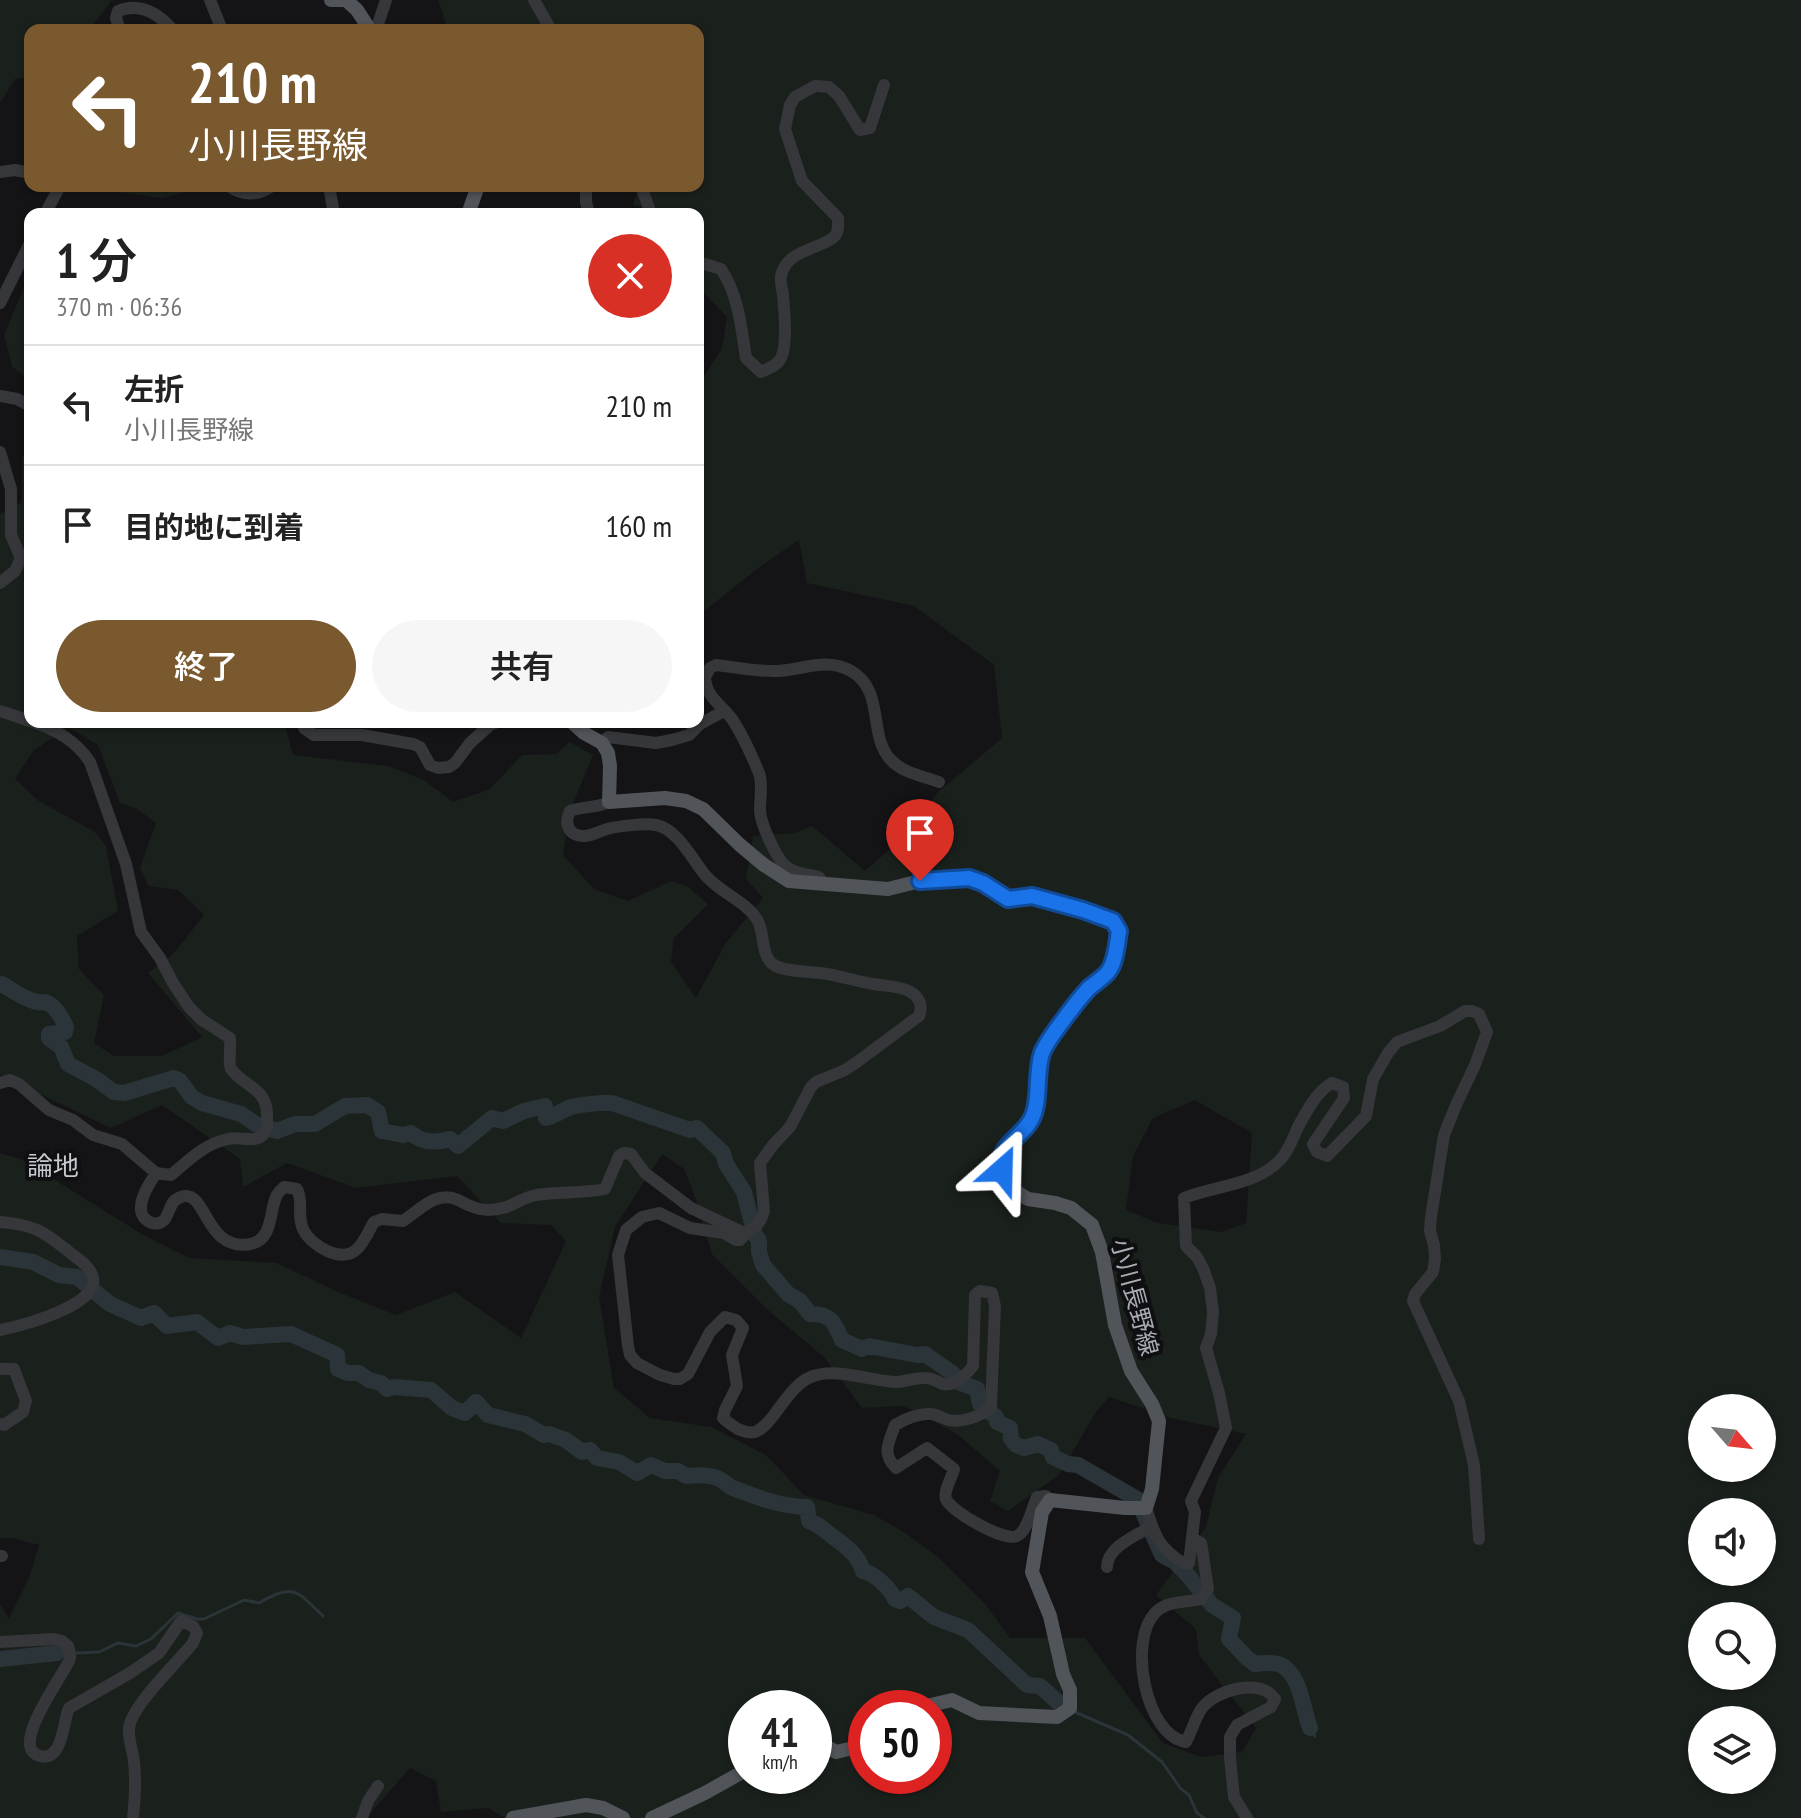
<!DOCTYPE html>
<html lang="ja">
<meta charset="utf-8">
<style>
:root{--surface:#fff;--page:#f6f6f6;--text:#222;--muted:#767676;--line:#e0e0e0;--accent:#7a592e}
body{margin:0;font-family:"PT Sans Narrow","Noto Sans JP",sans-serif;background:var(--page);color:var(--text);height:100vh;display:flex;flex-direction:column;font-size:30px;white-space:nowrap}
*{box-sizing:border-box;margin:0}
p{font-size:26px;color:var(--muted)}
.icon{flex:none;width:44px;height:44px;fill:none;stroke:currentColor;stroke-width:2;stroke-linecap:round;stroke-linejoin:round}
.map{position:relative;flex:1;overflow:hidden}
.side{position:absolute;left:24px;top:208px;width:680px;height:520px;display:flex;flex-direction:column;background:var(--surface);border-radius:16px;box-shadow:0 2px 6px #0004}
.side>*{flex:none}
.banner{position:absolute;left:24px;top:24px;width:680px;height:168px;border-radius:16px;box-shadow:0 2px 6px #0004;background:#7a592e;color:#fff;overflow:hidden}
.needle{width:52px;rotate:118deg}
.controls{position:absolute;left:1688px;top:1394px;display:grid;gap:16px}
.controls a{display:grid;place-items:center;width:88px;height:88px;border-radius:50%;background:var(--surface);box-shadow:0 2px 6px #0004;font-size:40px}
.speed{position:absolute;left:728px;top:1690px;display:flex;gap:16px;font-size:40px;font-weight:700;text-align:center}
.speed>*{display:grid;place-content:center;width:104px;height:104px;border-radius:50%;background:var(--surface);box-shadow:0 2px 6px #0004;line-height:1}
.speed small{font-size:20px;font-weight:400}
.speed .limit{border:12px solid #d22;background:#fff;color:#111}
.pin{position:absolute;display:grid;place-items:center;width:68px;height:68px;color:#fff;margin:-82px -34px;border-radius:50% 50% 50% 0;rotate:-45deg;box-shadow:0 0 8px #0007}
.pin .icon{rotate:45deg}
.me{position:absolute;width:88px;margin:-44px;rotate:25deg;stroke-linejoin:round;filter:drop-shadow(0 0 6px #0008)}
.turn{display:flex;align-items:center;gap:28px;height:168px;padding:0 32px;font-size:36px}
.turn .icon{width:104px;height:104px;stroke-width:2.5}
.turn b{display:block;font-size:56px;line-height:68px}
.round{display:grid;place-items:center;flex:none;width:84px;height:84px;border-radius:42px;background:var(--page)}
.summary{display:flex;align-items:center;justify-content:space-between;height:136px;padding:0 32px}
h1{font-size:48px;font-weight:600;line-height:60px}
.button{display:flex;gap:16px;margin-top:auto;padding:16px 32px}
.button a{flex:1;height:92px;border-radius:48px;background:var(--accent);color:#fff;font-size:32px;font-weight:600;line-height:92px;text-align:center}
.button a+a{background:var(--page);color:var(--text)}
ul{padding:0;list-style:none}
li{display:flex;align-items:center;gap:24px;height:120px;padding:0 32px;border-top:2px solid var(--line)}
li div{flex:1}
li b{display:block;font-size:30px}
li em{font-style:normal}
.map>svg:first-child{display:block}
.green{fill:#1a201b;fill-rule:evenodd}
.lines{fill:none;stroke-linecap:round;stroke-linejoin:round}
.stream{stroke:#2b3438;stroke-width:3}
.river{stroke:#2b3438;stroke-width:16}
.minor{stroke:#35373a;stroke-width:12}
.major{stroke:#515459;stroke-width:14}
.route-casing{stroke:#114b97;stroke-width:20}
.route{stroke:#1a73e8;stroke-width:14}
.labels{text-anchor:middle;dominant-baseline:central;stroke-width:8;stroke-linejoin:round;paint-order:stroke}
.street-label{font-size:24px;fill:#a7acb5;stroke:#0f0f11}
.neighbourhood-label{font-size:26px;fill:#c7cbd1;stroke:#0f0f11}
</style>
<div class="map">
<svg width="1801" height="1818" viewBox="0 0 1801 1818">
<rect width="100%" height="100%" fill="#141416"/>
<path class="green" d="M0,0H112L94,24L99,30H30V77L15,79L0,103Z
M438,0H1801V1818H505L488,1808L441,1812L436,1781L410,1768L366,1818H0V1605L9,1618L29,1578L39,1545L12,1538H0V1153L23,1160L145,1236L189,1258L277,1263L338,1292L396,1315L455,1292L521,1338L566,1241L551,1225L501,1223L457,1176L356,1188L287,1163L243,1187L240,1159L162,1105L111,1128L0,1075V514L22,502V456H30V722H284L293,755L388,766L424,780L453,802L490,789L522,755L556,754L570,742L593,755L570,811L563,855L594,889L628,901L671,881L687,886L708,904L674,938L671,962L696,998L725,944L763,898L746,879L753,836L795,833L812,826L865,871L908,833L937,793L1002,738L994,665L914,606L807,583L799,540L761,566L698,616V398L703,378L722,348L727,317L701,290L698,214H673L633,205L639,186H698V30H448ZM68,727L98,745L120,803L137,809L156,823L140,868L149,886L178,890L204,915L174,953L148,973L202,1037L162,1056H114L94,1043L104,995L79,969L77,936L118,911L106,846L95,832L39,801L15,779L33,751ZM1195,1100L1252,1133L1246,1223L1221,1232L1158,1223L1126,1210L1133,1156L1153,1118ZM662,1154L684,1169L694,1194L712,1254L769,1311L825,1358L862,1408L904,1406L957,1434L1000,1471L990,1501L1008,1511L1059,1475L1096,1412L1109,1397L1171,1418L1246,1434L1218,1478L1206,1527L1156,1595L1196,1629L1199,1655L1256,1728L1242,1752L1201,1757L1163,1743L1085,1638H1010L986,1605L938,1557L905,1533L874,1515L804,1495L766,1455L711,1427L650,1418L614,1388L599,1297L615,1227ZM1702,1408H1762V1468H1702ZM1702,1512H1762V1572H1702ZM1702,1616H1762V1676H1702ZM746,1708H814V1776H746ZM866,1708H934V1776H866ZM1702,1720H1762V1780H1702Z
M101,186H207L162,198L103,190Z
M30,273V381L12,366L4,335Z"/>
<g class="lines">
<path class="stream" d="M57,1653H62
M77,1653L99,1652L118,1643L136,1646L151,1639L178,1613L197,1619H204L244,1600L259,1603C294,1583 296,1590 323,1616
M1075,1712L1128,1735L1162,1762L1181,1789L1189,1795L1197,1813L1204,1818
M1310,1728L1315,1736"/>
<path class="river" d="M0,985L2,984C11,990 28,1001 38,1002C40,1003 42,1002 45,1002C55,1005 62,1018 66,1027L65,1032L49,1034V1038L61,1047L68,1064L96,1079L114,1092L124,1093L174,1078L180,1081L192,1097L202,1103L241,1114L257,1125L277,1131L295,1124H315L345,1106L367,1105L378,1112L382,1131L403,1135L411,1133C422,1143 436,1143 450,1139L458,1146L492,1118L503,1121L524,1111L545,1106L546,1118C557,1115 563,1110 571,1107C578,1105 605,1102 612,1103L690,1130L697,1128L723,1153L726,1164L744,1192L755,1235L759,1240V1252L763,1265L788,1294L800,1301L810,1314C832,1314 834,1322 842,1340L862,1349L869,1346L917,1355L925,1354L952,1373L960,1383L977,1389L980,1404L996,1417L997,1422L1010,1428L1011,1439L1016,1445L1024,1448L1038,1444L1051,1450L1053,1457L1068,1464L1078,1465L1137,1499L1162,1555L1175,1562L1186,1573L1212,1605L1233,1618L1229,1639L1247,1658L1255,1664C1263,1663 1274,1662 1281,1665C1301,1675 1303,1710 1310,1728
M0,1257L33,1262L59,1275L77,1277L110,1304L141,1318L154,1313L167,1326L197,1322L218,1338L230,1333L243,1337L291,1334L337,1355L338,1369L348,1373H359L369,1380L381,1383L387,1389L394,1387L431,1390L452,1408L465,1413L476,1402L488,1415L525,1424L544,1435L549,1434L566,1440L582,1452L590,1450L597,1458L619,1462L637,1473L651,1465L665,1471H678L686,1476C695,1475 709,1475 717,1478C723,1480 728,1486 733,1488C756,1497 782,1507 807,1507L809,1521C819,1524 824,1530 832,1536C845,1546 858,1554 863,1571C875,1574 889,1587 895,1599L900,1601L908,1596L934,1617L968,1630L1027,1685L1040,1686L1060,1704
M0,1659L57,1653"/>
<path class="minor" d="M210,0L222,30
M534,0L551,30
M120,30L116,18L118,11C140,2 158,13 173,30
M376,30L386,0
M0,172L15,170L30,173
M229,186C243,196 257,196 272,186
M329,186L334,214
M586,186V202L589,214
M641,186L651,214
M45,214L60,186
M698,262L721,269C739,296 741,327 746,358L761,372C769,368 777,366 781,358C788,343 784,311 783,295C782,289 780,281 781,276C786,249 823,249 835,236C839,231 838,224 838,218L802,181L785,129L790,105L795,97L815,86L829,87L839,96L860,130L870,128L884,85
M0,303L30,243
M0,396L17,399L30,406
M0,452L11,489V535L21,558L15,571L0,583
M0,711L30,721
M33,722C57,730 76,741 90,762L126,864L141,932L160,958L173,983L189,1007L202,1020L230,1038C231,1047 228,1064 231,1069C244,1087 268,1088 267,1116C267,1122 268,1129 264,1134C256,1144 239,1136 228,1139C204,1144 189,1160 171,1175L156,1173C149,1185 140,1197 141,1210C142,1221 157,1229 165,1219C169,1213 170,1206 174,1201C176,1199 182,1196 185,1196C207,1194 206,1252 251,1244C273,1239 269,1213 276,1197C277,1193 281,1190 284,1187L297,1189C304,1202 296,1217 304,1231C312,1246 342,1264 357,1249C364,1243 369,1230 374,1222L382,1219L403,1221C420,1210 436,1190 458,1200C467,1205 478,1210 488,1210C511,1210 517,1199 536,1195C558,1191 581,1194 605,1189L619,1156L624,1153L631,1154L645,1173L691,1208L744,1233
M303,722L304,728L314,735H362L413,744L420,747L430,765L438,768L449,767L455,763L470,743L490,725L497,722
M602,743L608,737L656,743L672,740L689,735L700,724L724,711
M609,802C598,808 583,806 570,811C564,823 568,836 584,836C591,836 600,831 607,829C619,826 645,823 656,825C678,829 693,861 706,876C721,893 745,901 757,919C766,934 759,960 778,967C791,972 806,971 820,973C838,975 855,981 873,984C885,986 899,986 909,991C920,997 923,1006 919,1016L857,1062L845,1070L816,1082L811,1087L790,1127L773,1145L760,1163L764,1211C759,1230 749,1227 740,1240H736L724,1233L690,1228L659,1213L642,1217L626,1230L618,1255L628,1346L630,1355L637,1363L660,1375L674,1379H680L688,1374L710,1332L725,1317L736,1320L743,1328L732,1355L737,1386L725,1410L723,1418C728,1423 732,1425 738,1429C744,1431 749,1434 755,1432C776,1424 788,1381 817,1375C842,1369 870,1381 896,1382C906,1382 916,1377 926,1378C933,1378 937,1382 943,1384C954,1387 967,1374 973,1366L975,1295L980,1291L992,1293L995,1306L991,1408C980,1416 963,1423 949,1420C943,1419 937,1414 931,1414C918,1413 905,1419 895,1425C889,1443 881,1453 896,1468L927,1448L954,1469C952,1477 943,1492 946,1499C951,1512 1005,1542 1017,1536C1028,1531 1032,1507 1037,1497L1046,1496L1050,1500
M823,883L819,877C805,874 790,873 781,861C773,850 760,822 760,810C760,797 763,785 759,773C752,756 744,738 734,722C724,706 706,699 705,677L710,668L716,665C736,667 758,672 778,671C803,670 826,657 851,671C885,690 868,735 890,759C902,773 923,776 939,782
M0,1083L10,1080L19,1084L49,1110L73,1120L93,1135L122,1144L156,1173
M0,1222C33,1225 42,1230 68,1251C76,1258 91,1266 93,1278C99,1306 20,1326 0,1330
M0,1369H14L26,1401L23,1412L4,1425L0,1424
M1146,1508C1155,1536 1158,1547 1183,1563H1189L1195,1512L1191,1501L1226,1428L1219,1393L1206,1348L1211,1334L1213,1312L1210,1288L1203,1268L1197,1257L1186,1246L1184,1198C1216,1185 1256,1186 1281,1159C1289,1150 1293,1138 1298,1127C1306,1112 1317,1091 1332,1083L1343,1087L1344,1098L1313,1144L1317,1152L1327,1156L1366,1116L1373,1079L1388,1053L1397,1042L1440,1026L1465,1011H1472L1479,1014L1487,1032L1475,1065L1456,1105L1444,1135L1431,1217L1430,1231L1434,1245L1435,1259L1433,1272L1415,1294L1413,1301L1459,1401L1474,1465L1479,1539
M1192,1538L1201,1543L1202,1548L1208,1589L1201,1599C1185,1603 1167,1600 1155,1613C1128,1641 1145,1735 1186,1742C1192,1731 1195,1718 1202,1708C1216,1690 1261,1677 1275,1699L1271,1707L1237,1725L1230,1737V1758L1234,1797L1247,1818
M0,1556H2
M1107,1567C1107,1547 1137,1535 1152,1526
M0,1642L54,1639L62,1641L68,1646C69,1650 71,1654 70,1658C68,1670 6,1748 40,1756C63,1762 63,1721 69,1708L130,1673L159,1653L181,1621L193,1626L197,1633L193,1643C178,1662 130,1707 129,1729C128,1740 133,1751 134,1761C136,1780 135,1799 133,1818
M362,1818L368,1801L378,1786"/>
<path class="major" d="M331,0H346L357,10L370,30
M468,214L478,186
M572,722L584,733L602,743L608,753L610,766L609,802L665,798L686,801L703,809L740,845L764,865L789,881L888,889L920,881L969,878L983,883L1008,899L1032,896L1083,910L1113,921L1119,931L1116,952L1109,971L1090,988L1077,1003L1043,1051L1032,1118L1023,1131L1005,1148L1000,1159L1005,1179L1010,1188L1028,1199L1055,1203L1071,1208L1092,1225L1102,1252L1115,1325L1131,1371L1152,1404L1159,1421L1152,1489L1146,1508H1125L1050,1500L1042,1512L1032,1572L1050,1616L1063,1674L1070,1690V1708L1057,1717L979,1713L952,1700L918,1708
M814,1739L836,1752L866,1745
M513,1818L586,1805L603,1808L623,1818
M652,1818L705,1793L746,1770"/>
</g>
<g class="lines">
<g class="route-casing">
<path id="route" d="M920,881L969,878L983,883L1008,899L1032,896L1083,910L1113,921L1119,931C1117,943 1116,962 1108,972C1103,978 1095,983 1089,988C1078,1000 1047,1040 1042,1053C1035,1074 1041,1102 1031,1120C1020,1140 997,1144 1002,1170"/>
</g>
<use href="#route" class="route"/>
</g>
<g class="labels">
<g class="street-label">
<text transform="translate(1135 1297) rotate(75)">小川長野線</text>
</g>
<g class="neighbourhood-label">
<text x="53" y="1165">論地</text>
</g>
</g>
</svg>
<div class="controls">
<a><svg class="needle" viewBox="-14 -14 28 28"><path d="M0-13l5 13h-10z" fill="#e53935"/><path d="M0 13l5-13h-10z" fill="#767676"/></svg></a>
<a><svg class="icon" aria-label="sound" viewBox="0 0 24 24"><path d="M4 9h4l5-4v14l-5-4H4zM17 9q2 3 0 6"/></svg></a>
<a><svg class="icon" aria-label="search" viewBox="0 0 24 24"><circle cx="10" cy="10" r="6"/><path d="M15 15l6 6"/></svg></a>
<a><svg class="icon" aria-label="layers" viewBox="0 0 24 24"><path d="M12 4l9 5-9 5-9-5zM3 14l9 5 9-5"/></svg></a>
</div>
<div class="speed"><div>41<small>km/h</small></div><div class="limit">50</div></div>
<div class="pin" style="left:920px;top:881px;background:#d93025"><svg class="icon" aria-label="arrive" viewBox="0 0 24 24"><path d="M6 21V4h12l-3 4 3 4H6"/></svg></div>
<svg class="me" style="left:1002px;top:1170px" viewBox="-20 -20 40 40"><path d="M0-17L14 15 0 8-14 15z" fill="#1a73e8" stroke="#fff" stroke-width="4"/></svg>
<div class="banner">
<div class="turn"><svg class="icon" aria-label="left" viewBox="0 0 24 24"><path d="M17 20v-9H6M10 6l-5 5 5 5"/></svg><div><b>210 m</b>小川長野線</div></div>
</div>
<section class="side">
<div class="summary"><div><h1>1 分</h1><p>370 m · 06:36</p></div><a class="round" style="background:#d93025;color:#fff"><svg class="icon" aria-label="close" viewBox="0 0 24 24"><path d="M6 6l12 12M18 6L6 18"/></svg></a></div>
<ul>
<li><svg class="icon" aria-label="left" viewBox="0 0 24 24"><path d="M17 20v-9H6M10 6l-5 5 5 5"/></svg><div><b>左折</b><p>小川長野線</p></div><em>210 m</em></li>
<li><svg class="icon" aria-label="arrive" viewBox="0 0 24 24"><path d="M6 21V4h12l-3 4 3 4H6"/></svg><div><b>目的地に到着</b></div><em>160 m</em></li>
</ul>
<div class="button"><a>終了</a><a>共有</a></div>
</section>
</div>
